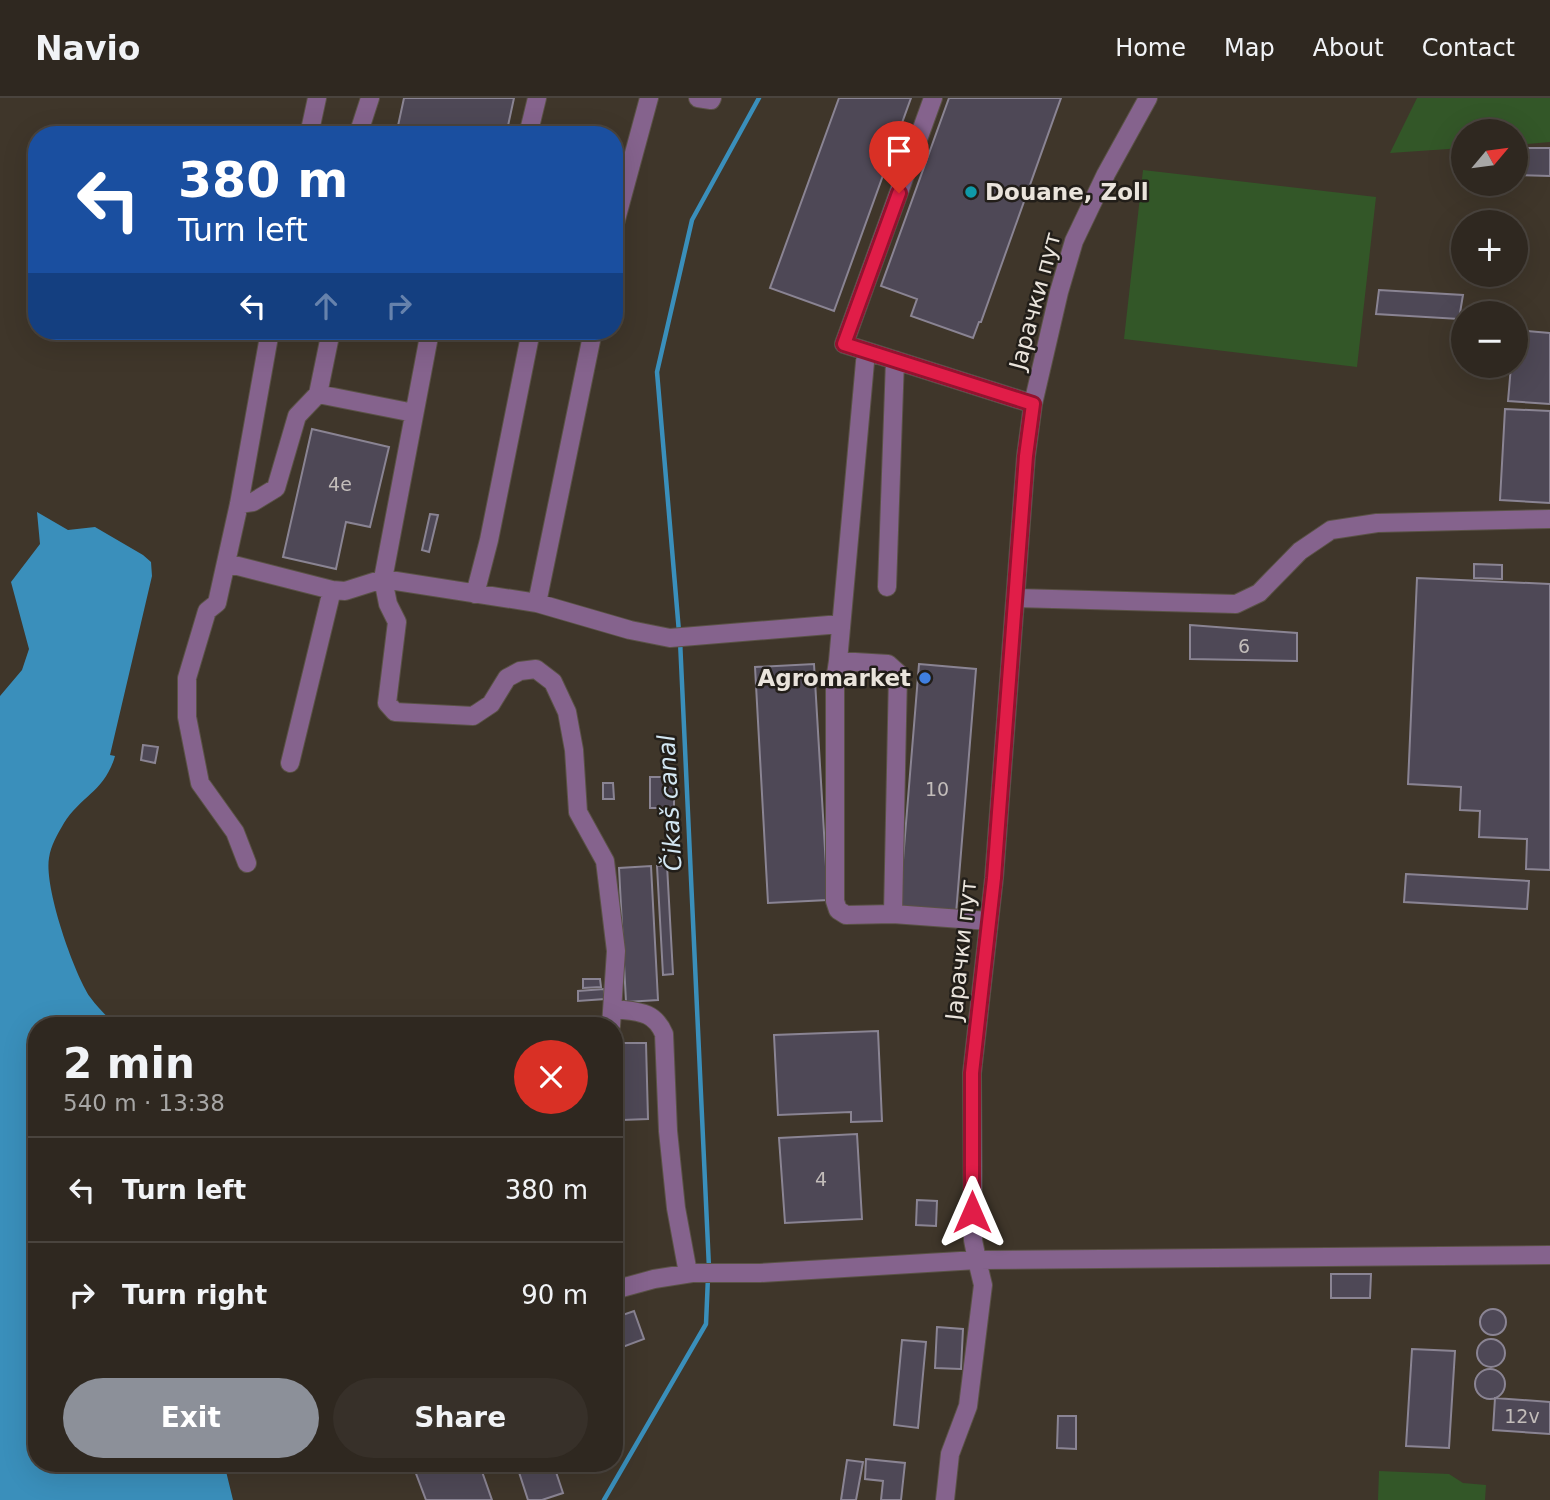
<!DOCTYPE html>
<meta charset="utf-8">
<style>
:root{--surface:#2f2820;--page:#373029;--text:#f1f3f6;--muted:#a7a6a5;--line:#4a443e;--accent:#8c9099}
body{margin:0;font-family:"DejaVu Sans",sans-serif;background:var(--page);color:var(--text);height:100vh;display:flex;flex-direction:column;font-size:26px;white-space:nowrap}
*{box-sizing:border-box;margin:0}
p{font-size:23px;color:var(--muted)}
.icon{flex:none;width:38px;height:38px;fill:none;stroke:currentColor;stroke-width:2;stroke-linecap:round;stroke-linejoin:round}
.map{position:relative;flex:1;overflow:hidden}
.details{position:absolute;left:28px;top:919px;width:595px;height:455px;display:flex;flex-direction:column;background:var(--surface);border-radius:28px;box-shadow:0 7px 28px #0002,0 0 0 2px var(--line)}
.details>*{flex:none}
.guide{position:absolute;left:28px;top:28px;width:595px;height:214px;border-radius:28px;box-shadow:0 7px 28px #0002,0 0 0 2px var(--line);background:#1a4fa0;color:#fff;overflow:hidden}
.needle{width:46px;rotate:61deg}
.tools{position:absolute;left:1451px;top:21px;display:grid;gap:14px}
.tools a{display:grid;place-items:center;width:77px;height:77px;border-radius:50%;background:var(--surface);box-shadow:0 7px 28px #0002,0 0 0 2px var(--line);font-size:35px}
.pin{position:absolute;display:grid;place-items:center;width:60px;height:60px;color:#fff;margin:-72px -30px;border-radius:50% 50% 50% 0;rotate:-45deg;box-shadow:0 0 7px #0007}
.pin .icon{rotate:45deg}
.me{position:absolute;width:77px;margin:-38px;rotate:0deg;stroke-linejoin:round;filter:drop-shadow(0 0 5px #0008)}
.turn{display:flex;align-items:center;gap:24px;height:147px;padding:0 35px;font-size:32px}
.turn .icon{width:91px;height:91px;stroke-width:2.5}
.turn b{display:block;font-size:49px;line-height:60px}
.lanes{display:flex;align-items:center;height:66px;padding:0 35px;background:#0003;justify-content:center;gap:35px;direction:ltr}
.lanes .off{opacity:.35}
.round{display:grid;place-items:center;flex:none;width:74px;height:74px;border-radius:37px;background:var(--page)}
.head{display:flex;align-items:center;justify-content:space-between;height:119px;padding:0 35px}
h1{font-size:42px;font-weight:700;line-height:52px}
.action{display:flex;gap:14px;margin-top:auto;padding:14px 35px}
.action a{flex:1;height:80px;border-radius:42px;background:var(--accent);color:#fff;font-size:28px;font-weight:700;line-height:80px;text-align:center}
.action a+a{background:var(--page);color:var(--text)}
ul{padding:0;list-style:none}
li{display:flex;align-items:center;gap:21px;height:105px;padding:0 35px;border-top:2px solid var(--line)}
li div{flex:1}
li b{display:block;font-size:26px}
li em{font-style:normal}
header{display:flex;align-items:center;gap:42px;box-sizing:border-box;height:98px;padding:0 35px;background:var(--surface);border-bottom:2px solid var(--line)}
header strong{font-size:33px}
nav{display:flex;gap:38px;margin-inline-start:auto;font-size:24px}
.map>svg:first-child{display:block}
.green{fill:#335728}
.water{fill:#3a8fbb}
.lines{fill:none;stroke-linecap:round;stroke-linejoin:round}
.stream{stroke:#3a8fbb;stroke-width:4.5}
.building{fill:#4e4856;stroke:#8a8493;stroke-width:2}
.minor-casing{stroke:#5a5246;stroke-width:20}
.minor{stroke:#85638d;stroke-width:18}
.route-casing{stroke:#92132f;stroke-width:18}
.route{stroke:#e11d48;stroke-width:12}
.culture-dot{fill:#0f9aa8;stroke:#221e19;stroke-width:2.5}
.shop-dot{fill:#3f7fe0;stroke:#221e19;stroke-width:2.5}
.labels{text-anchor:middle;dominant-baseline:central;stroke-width:5;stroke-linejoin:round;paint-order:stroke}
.number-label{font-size:19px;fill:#c3bdba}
.poi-label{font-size:23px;font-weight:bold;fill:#eae4dc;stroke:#221e19;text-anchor:start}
.street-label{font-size:23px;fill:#eae4dc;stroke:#221e19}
.water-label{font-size:24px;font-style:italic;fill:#d2e6f2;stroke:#221e19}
</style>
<header>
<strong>Navio</strong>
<nav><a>Home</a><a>Map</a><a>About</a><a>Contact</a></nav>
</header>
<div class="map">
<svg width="1550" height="1402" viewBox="0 0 1550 1402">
<rect width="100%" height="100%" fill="#3f362a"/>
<path class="green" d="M1417,0H1550V44L1516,47V33H1463V50L1390,55Z
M1143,72L1376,99L1357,269L1124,241Z
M1379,1373L1449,1376L1463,1385L1486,1387L1485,1402H1378Z"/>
<path class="water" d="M37,414L68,432L95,429L143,457L151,464L152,478L110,657L115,658C105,693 81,698 64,725C57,737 51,747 49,760C44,789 73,873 90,899C97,909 107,918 115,927L37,928V1365H224L233,1402H0V598L22,572L29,551L11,484L40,446Z"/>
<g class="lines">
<path class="stream" d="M679,534L657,274L692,122L759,0
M680,542L709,1170
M604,1402L706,1226L708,1179"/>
</g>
<path class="building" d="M404,0H514L506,37H396Z
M839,0H911L834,213L770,190Z
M949,0H1061L981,224H979L973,240L911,218L917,201L881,188Z
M1516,50H1550V78L1516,77Z
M1379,192L1463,197L1459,221L1376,216Z
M1516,232L1550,235V306L1508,303L1511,268H1516Z
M1505,311L1550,313V405L1500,402Z
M312,331L389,349L370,429L346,424L336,471L283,459Z
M430,416L438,417L429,454L422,452Z
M1474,466L1502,467V481L1474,480Z
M1417,480L1550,486V772L1526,771L1527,741L1479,739L1480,713L1460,712L1461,689L1408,686Z
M1190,527L1297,535V563L1190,561Z
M814,566L828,802L768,805L755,569Z
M919,566L976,571L956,816L899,811Z
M143,647L158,649L155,665L141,662Z
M650,679H674V710H650Z
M603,685H613L614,701H603Z
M667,767L673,876L663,877L657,768Z
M651,768L658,902L626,904L619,770Z
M1406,776L1529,783L1527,811L1404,804Z
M583,881H600L601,889L583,890Z
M604,891L605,901L578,903V893Z
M878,933L882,1023L851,1024V1014L778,1017L774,937Z
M620,945H646L648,1021L622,1022Z
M857,1036L862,1121L785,1125L779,1040Z
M917,1102L937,1103L936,1128L916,1127Z
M1331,1176H1371L1370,1200H1331Z
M1480 1224a13 13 0 1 1 26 0a13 13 0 1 1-26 0Z
M634,1213L644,1241L620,1250L614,1234V1220Z
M937,1229L963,1231L961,1271L935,1270Z
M1477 1255a14 14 0 1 1 28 0a14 14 0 1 1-28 0Z
M902,1242L926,1244L918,1330L894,1327Z
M1412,1251L1455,1253L1449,1350L1406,1348Z
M1475 1286a15 15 0 1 1 30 0a15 15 0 1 1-30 0Z
M1495,1300L1550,1304V1336L1493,1332Z
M1058,1318H1076V1351L1057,1350Z
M866,1361L905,1365L901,1402H881L883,1383L865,1381Z
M847,1362L863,1364L856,1402H841Z
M412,1365H479L492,1402H426Z
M516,1365H553L563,1395L542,1402H528Z"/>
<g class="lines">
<g class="minor-casing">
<path id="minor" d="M698,0L711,2L712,0
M933,0L844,246L1033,306
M1148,0L1106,76L1074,143L1059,194L1033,306L1026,358L994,780L972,975L973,1142L977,1162L1550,1157
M309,37L317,0
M358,37L370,0
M528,37L537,0
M614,129L649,0
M430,233L383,481L388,506L397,524L387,605L395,614L473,618L491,606L507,580L520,573L536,571L553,584L567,614L574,652L578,714L605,763L616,853L611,928
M866,253L838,563L888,566L898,575L893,816L989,823
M318,296L414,315
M239,406L253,404L276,390L297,318L318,296L331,233
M226,465L332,492L345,493L383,481L537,505L630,532L670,540L841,526
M887,489L895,262
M475,496L489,442L531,233
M1016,500L1236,506L1259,495L1300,453L1331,432L1377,425L1550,421
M537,505L593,233
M838,563L835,583V803L838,812L846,817L893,816
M290,665L332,492
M247,765L235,734L200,685L187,619V580L207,513L217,505L239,406L270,233
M614,911C637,914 654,912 664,936L668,1033L676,1110L688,1175
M614,1192L654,1181L692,1175H760L977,1162L983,1187L968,1308L950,1356L945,1402"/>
</g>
<use href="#minor" class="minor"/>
</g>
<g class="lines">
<g class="route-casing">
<path id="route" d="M899,95L844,246L1033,306L1026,358L994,780L972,975V1114"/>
</g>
<use href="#route" class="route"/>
</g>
<circle class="culture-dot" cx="971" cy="94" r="7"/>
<circle class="shop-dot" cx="925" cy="580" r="7"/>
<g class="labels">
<g class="number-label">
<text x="340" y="386">4e</text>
<text x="1244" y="548">6</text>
<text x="937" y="691">10</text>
<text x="821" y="1081">4</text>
<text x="1522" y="1318">12v</text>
</g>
<g class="poi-label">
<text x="985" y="94">Douane, Zoll</text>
<text x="911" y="580" text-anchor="end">Agromarket</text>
</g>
<g class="street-label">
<text transform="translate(1035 203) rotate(-75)">Јарачки пут</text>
<text transform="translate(961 852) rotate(-84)">Јарачки пут</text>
</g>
<g class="water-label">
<text transform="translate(670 705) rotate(-93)">Čikaš canal</text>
</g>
</g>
</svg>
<div class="tools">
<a><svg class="needle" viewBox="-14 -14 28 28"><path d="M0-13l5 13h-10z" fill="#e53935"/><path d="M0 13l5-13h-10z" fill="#a7a6a5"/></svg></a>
<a>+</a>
<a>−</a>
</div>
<div class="pin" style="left:899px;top:95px;background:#d93025"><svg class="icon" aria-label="arrive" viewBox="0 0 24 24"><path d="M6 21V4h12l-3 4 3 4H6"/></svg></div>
<svg class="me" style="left:972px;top:1114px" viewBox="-20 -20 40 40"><path d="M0-17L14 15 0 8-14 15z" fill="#e11d48" stroke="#fff" stroke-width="4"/></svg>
<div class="guide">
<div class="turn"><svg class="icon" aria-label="left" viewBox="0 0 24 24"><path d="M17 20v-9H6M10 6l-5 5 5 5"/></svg><div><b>380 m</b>Turn left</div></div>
<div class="lanes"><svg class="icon" aria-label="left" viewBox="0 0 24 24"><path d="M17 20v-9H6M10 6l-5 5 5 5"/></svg><svg class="icon off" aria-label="ahead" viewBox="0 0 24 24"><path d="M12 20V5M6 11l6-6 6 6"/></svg><svg class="icon off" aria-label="right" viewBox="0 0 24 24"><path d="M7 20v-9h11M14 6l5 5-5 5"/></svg></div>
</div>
<section class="details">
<div class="head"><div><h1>2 min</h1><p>540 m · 13:38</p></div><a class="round" style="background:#d93025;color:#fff"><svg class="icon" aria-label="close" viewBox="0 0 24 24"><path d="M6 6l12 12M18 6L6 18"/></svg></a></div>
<ul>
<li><svg class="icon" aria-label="left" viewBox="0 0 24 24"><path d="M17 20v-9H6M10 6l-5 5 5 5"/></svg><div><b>Turn left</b></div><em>380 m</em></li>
<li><svg class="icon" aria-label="right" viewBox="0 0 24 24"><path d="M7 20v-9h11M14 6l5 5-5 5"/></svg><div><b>Turn right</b></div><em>90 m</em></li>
</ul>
<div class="action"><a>Exit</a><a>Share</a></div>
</section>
</div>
